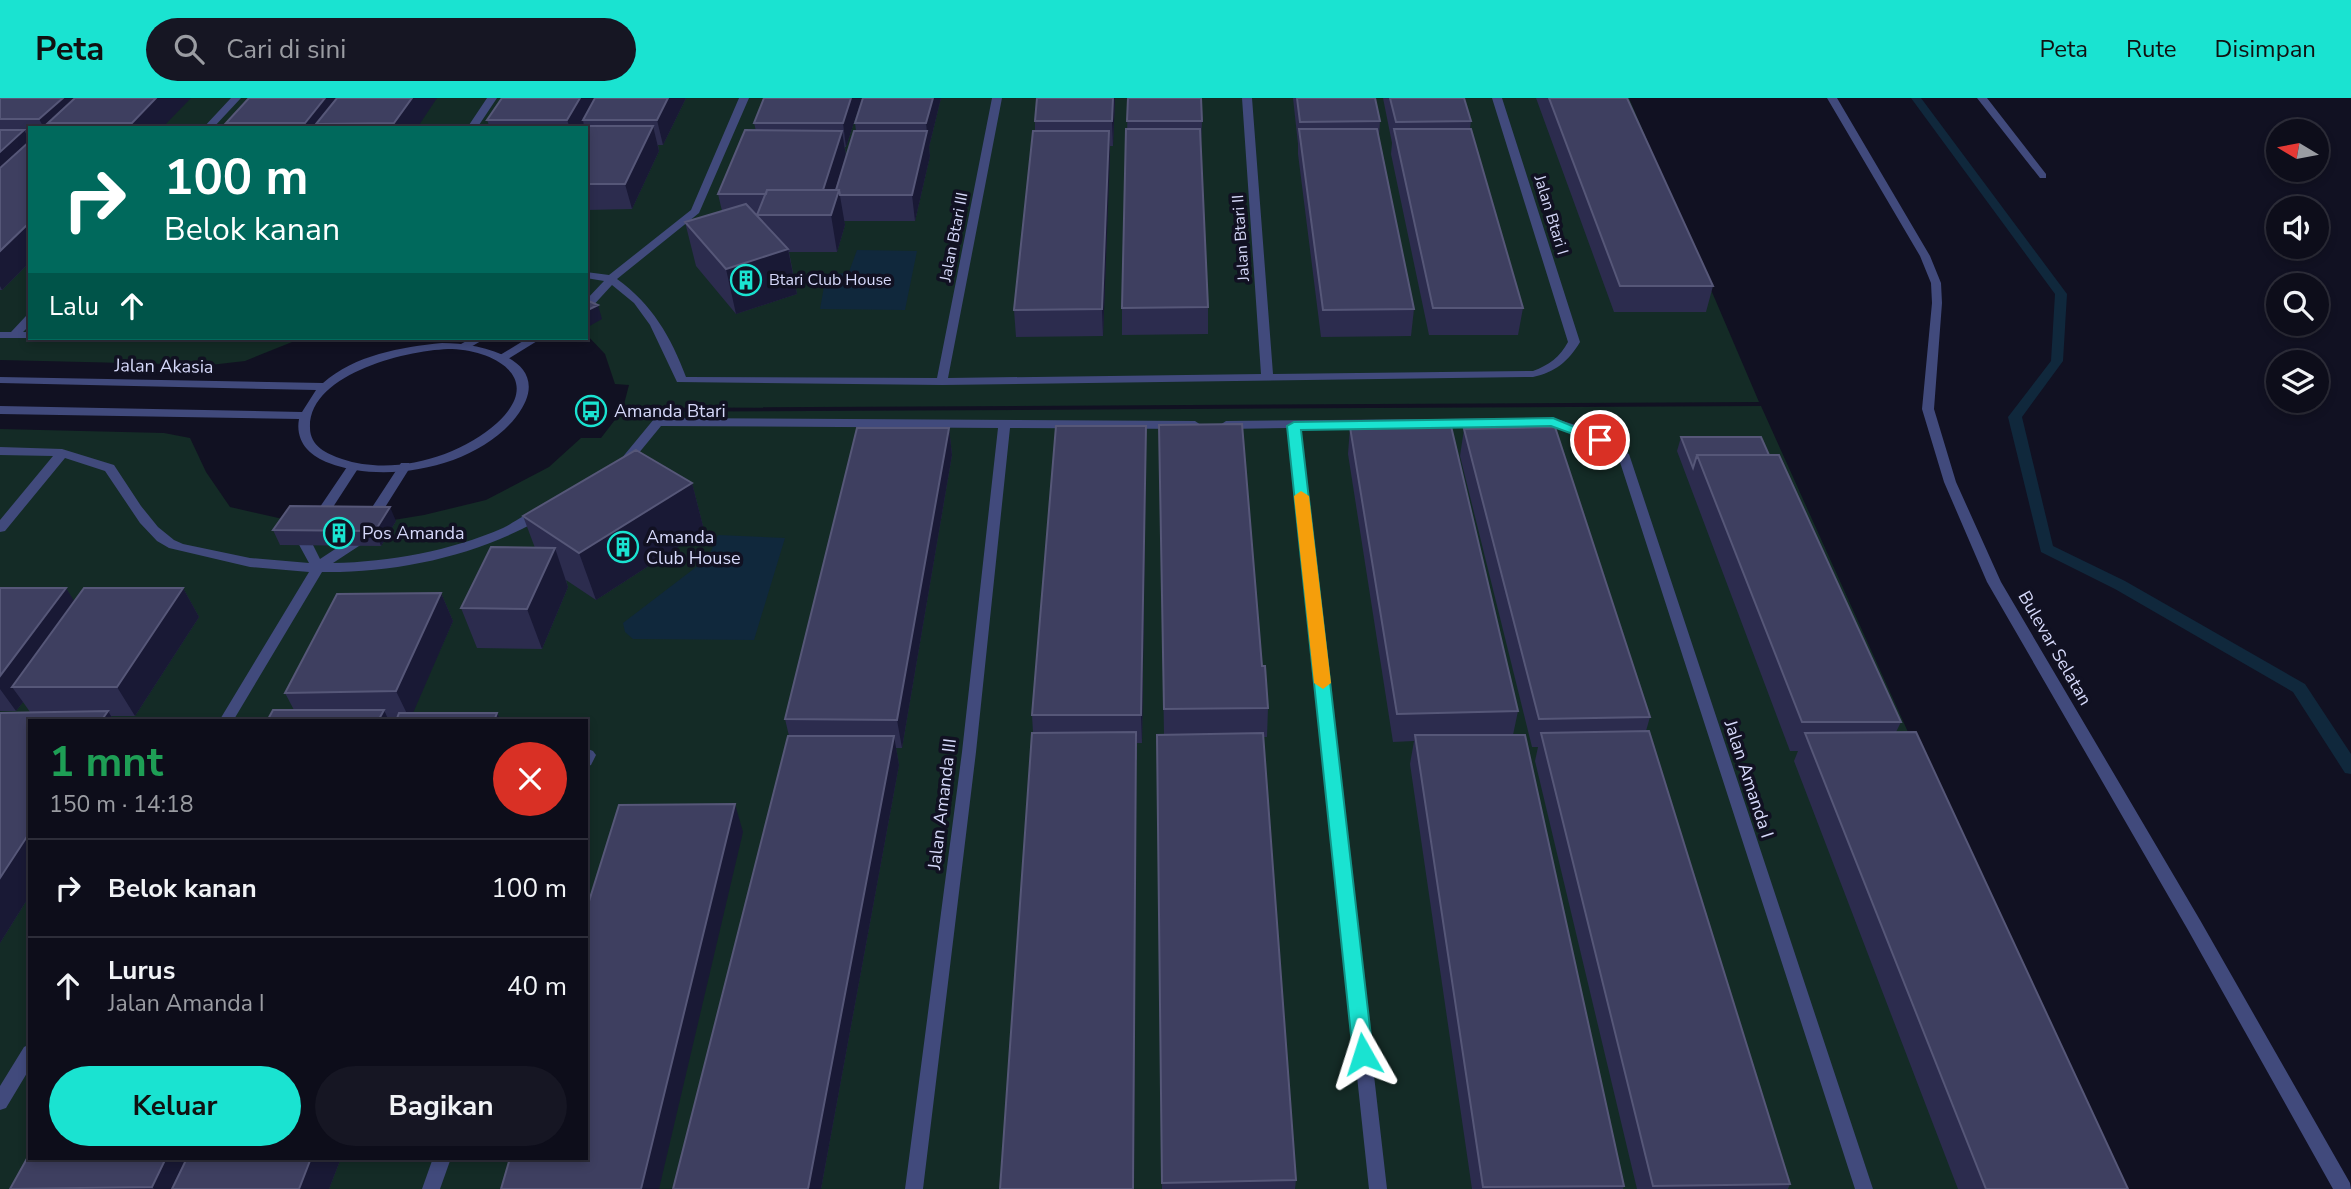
<!DOCTYPE html>
<html lang="id">
<meta charset="utf-8">
<style>
:root{--surface:#0d0d1a;--page:#161623;--text:#f1f3f6;--muted:#9a9ca2;--line:#2d2d39;--accent:#1ae3d1}
body{margin:0;font-family:"Nunito Sans",sans-serif;background:var(--page);color:var(--text);height:100vh;display:flex;flex-direction:column;font-size:26px;white-space:nowrap}
*{box-sizing:border-box;margin:0}
p{font-size:23px;color:var(--muted)}
.icon{flex:none;width:38px;height:38px;fill:none;stroke:currentColor;stroke-width:2;stroke-linecap:round;stroke-linejoin:round}
.map{position:relative;flex:1;overflow:hidden}
.panel{position:absolute;left:28px;top:621px;width:560px;height:441px;display:flex;flex-direction:column;background:var(--surface);border-radius:0px;box-shadow:0 4px 10px #0003,0 0 0 2px var(--line)}
.panel>*{flex:none}
.banner{position:absolute;left:28px;top:28px;width:560px;height:214px;border-radius:0px;box-shadow:0 4px 10px #0003,0 0 0 2px var(--line);background:#00695c;color:#fff;overflow:hidden}
.needle{width:46px;rotate:280deg}
.buttons{position:absolute;left:2266px;top:21px;display:grid;gap:14px}
.buttons a{display:grid;place-items:center;width:63px;height:63px;border-radius:50%;background:var(--surface);box-shadow:0 4px 10px #0003,0 0 0 2px var(--line);font-size:35px}
.pin{position:absolute;display:grid;place-items:center;width:60px;height:60px;color:#fff;margin:-30px;border:4px solid #fff;border-radius:50%;box-shadow:0 2px 7px #0007}
.me{position:absolute;width:77px;margin:-38px;rotate:354deg;stroke-linejoin:round;filter:drop-shadow(0 0 5px #0008)}
.turn{display:flex;align-items:center;gap:24px;height:147px;padding:0 21px;font-size:32px}
.turn .icon{width:91px;height:91px;stroke-width:2.5}
.turn b{display:block;font-size:49px;line-height:60px}
.then{display:flex;align-items:center;height:66px;padding:0 21px;background:#0003;gap:14px;font-size:26px}
.round{display:grid;place-items:center;flex:none;width:74px;height:74px;border-radius:37px;background:var(--page)}
.overview{display:flex;align-items:center;justify-content:space-between;height:119px;padding:0 21px}
h1{font-size:42px;font-weight:700;line-height:52px;color:#1e9e55}
.cta{display:flex;gap:14px;margin-top:auto;padding:14px 21px}
.cta a{flex:1;height:80px;border-radius:42px;background:var(--accent);color:#111;font-size:28px;font-weight:700;line-height:80px;text-align:center}
.cta a+a{background:var(--page);color:var(--text)}
ul{padding:0;list-style:none}
li{display:flex;align-items:center;gap:21px;height:98px;padding:0 21px;border-top:2px solid var(--line)}
li div{flex:1}
li b{display:block;font-size:26px}
li em{font-style:normal}
header{display:flex;align-items:center;gap:42px;box-sizing:border-box;height:98px;padding:0 35px;background:var(--accent);color:#111}
header strong{font-size:33px}
nav{display:flex;gap:38px;margin-inline-start:auto;font-size:24px}
.search{width:490px;height:63px;background:var(--page);display:flex;align-items:center;gap:18px;box-sizing:border-box;padding:0 24px;border-radius:38px;color:var(--muted);font-size:26px}
.map>svg:first-child{display:block}
.green{fill:#142b26;fill-rule:evenodd}
.water{fill:#10283c}
.lines{fill:none;stroke-linecap:round;stroke-linejoin:round}
.stream{fill:#10283c;fill-rule:evenodd}
.minor{fill:#414a7c;fill-rule:evenodd}
.tertiary{fill:#414a7c;fill-rule:evenodd}
.wall{fill:#2c2c4e}
.shaded-wall{fill:#191935}
.building{fill:#3e3f60;stroke:#565778;stroke-width:2}
.route{fill:#1ae3d1;stroke:#119488;stroke-width:2}
.slow{fill:#f59e0b}
.labels{text-anchor:middle;dominant-baseline:central;stroke-width:7;stroke-linejoin:round;paint-order:stroke}
.far-street-label{font-size:16px;fill:#d6d9fa;stroke:#112}
.far-poi-label{font-size:16px;fill:#d6d9fa;stroke:#112;text-anchor:start}
.street-label{font-size:18px;fill:#d6d9fa;stroke:#112}
.poi-label{font-size:18px;fill:#d6d9fa;stroke:#112;text-anchor:start}
</style>
<header>
<strong>Peta</strong>
<div class="search"><svg class="icon" aria-label="search" viewBox="0 0 24 24"><circle cx="10" cy="10" r="6"/><path d="M15 15l6 6"/></svg>Cari di sini</div>
<nav><a>Peta</a><a>Rute</a><a>Disimpan</a></nav>
</header>
<div class="map">
<svg width="2351" height="1091" viewBox="0 0 2351 1091">
<rect width="100%" height="100%" fill="#112"/>
<path class="green" d="M0,0H1629L1759,304L623,310L629,287L615,286L605,256L586,236V30H30V240H302L245,263L210,267L0,262Z
M1761,308L2114,1091H0V331L164,335L190,340L206,374L230,409L314,428L369,426L424,417L486,402L549,369L581,340H601L621,314ZM30,623H586V1060H30Z"/>
<path class="water" d="M857,152L917,153L905,212L820,211L825,183L832,177L849,174Z
M718,437L785,440L754,542L633,541L625,534L623,525L708,460Z"/>
<g class="lines">
<path class="stream" d="M1911,0H1921L2067,196L2063,263L2022,319L2053,448L2125,483L2305,586L2351,656V676L2345,675L2293,594L2115,491L2041,454L2008,319L2051,263L2055,196Z"/>
<path class="minor" d="M231,0H241L213,30H203Z
M487,0H497L477,30H467Z
M739,0H749L699,115L617,181C652,206 671,239 686,279L937,280L992,0H1002L948,280L1261,276L1242,0H1252L1273,276L1533,273C1549,267 1560,259 1568,244L1492,0H1502L1580,244C1568,264 1555,274 1533,279L942,287L677,284L650,227L634,205L612,187L590,211L586,212V202L604,183L586,180V174L609,177L691,112Z
M1827,0H1837L1930,158L1941,185L1942,205L1934,311L1956,384L2001,484L2200,822L2350,1085L2351,1091H2333L2188,832L1987,484L1944,384L1922,311L1932,205L1931,185L1920,158Z
M1977,0H1987L2046,76V80H2040Z
M30,217V227L23,234H30V240H32H0V234H11L26,218Z
M155,240H213L207,243H161Z
M472,240H486L469,250H461V246Z
M528,240H542L508,261H500V257Z
M658,320L1195,323L1201,327L1195,331L1010,330L976,654L923,1091H905L962,654L998,330L661,328L629,367H621L619,364L621,361L654,321Z
M1553,320L1582,329L1629,356L1873,1091H1855L1618,358L1574,335L1552,328L1300,330L1387,1091H1369L1288,330L1226,331L1220,327L1226,323Z
M0,349L62,351L114,367L141,408L158,429L174,442L183,446L250,460L309,465L297,443L349,366L353,365L359,369L311,443L320,461L352,440L401,365H409L411,368L362,446L333,465C390,464 450,453 503,430C516,424 533,409 548,412L549,415C542,422 531,426 522,431C462,461 388,475 322,474L233,623H219L309,474L250,469L169,450L157,443L140,425L105,373L65,360L5,433L0,434V422L53,358L0,357Z
M588,651L593,653L596,657L591,667L586,669Z
M30,946V970L6,1010L0,1012V988L24,949Z
M433,1060H451L440,1091H422Z"/>
<path class="tertiary" d="M442,245C483,245 559,263 516,319C477,369 386,387 329,365C309,358 295,343 299,321L0,316V308L302,314L316,292L0,285V279L323,285C355,257 401,249 442,245ZM452,251C498,253 544,282 497,325C458,360 392,378 342,361C327,356 310,348 310,330C308,275 411,251 452,251Z"/>
</g>
<path class="wall" d="M0,0L162,30H30V164L2,192H0Z
M249,0L417,30H228L226,25Z
M502,0H686L663,47H658L659,53L632,111L586,112V30H490L487,22Z
M862,0L846,49H845L846,58L835,92L856,33L855,25L941,0L929,49L930,58L915,123H844L845,127L837,154H789L797,196L736,216L696,168L685,124L722,113L718,96L756,33L754,25Z
M1037,0H1115L1113,48H1110L1103,238L1016,239L1014,212L1035,33V23Z
M1128,0L1202,23L1201,48L1208,209V236L1122,237V210Z
M1293,0H1375L1380,23L1379,38L1414,211L1411,238L1321,239L1298,56V46Z
M1383,0H1464L1471,23L1470,31L1523,210L1518,237H1429L1391,56L1392,45Z
M1536,0H1627L1713,188L1706,214H1614Z
M1159,327L1262,568L1268,610L1267,639H1263L1296,1082L1295,1091H1162L1157,637H1164Z
M1146,328L1142,645H1137V662L1033,635L1032,617Z
M1350,329L1518,613L1513,637L1624,1088L1623,1091H1472L1410,666L1414,643L1393,644L1348,356Z
M949,330L952,357L902,650H896L899,667L821,1091H673L789,638L785,621Z
M1464,331L1650,619L1646,633L1790,1086L1788,1091H1637L1535,663L1538,649H1532L1460,358Z
M1681,339L1769,357L1901,624L1896,634L2128,1091H1958L1794,663L1798,653H1790L1677,353Z
M692,385L704,432L596,502L566,482L568,489L542,551L477,550L461,510L535,450L523,418Z
M396,423L381,448L280,447L273,432Z
M0,490H66L74,504L183,490L199,519L135,618H111L114,623H30V797L0,845V615L30,614L23,604L16,613H0Z
M441,495L453,523L412,615L396,622H389V623H267L294,612L285,595Z
M30,1060H341L329,1091H10Z"/>
<path class="shaded-wall" d="M63,0H101L48,25L51,30H44L39,21Z
M156,0H191L162,30H134L132,25Z
M325,0H354L316,26L318,30H307L305,25Z
M412,0H437L417,30H395L394,25Z
M580,0H600L583,22L584,28L583,30H570L567,22Z
M668,0H686L663,47L657,22Z
M851,0H862L846,49L843,25Z
M933,0H941L929,49L930,58L915,123L912,97L927,34L926,25Z
M1113,0H1115L1113,48L1112,23Z
M653,28L659,53L632,111L625,86Z
M24,32L30,43L0,92V54Z
M842,33L846,58L827,117L821,96Z
M1109,33L1110,58L1103,238L1102,211Z
M839,92L845,127L837,154L831,117Z
M30,124V164L2,192L0,188V153Z
M788,151L797,196L736,216L726,171Z
M598,207L602,221L586,230V213Z
M1146,328V356L1142,645L1141,617Z
M949,330L952,357L902,650L897,622Z
M692,385L704,432L596,502L579,455Z
M390,409L396,423L381,448L375,433Z
M555,450L568,489L542,551L527,511Z
M66,490L84,519L12,589L23,604L16,613L0,591V578Z
M183,490L199,519L135,618L117,589Z
M441,495L453,523L410,622L396,593Z
M384,612L389,623H378Z
M108,613L114,623H101Z
M497,615L501,623H494Z
M1136,634L1134,1091H1133Z
M894,638L899,667L821,1091H808Z
M735,706L743,734L659,1091H641Z
M30,734V797L0,845V780Z
M166,1060H201L187,1091H154L152,1089Z
M311,1060H341L329,1091H299Z"/>
<path class="building" d="M0,0H63L39,21H0Z
M75,0H156L132,25H48Z
M249,0H325L305,25H226Z
M337,0H412L394,25L316,26Z
M502,0H580L567,22H487Z
M595,0H668L657,22H583Z
M764,0H851L843,25H754Z
M863,0H933L926,25H855Z
M1037,0H1113L1112,23H1035Z
M1128,0H1201L1202,23H1127Z
M1297,0H1375L1380,23L1300,24Z
M1390,0H1464L1471,23L1396,24Z
M1549,0H1627L1713,188H1620Z
M580,28H653L625,86H586V30H579Z
M1126,31H1200L1208,209L1122,210Z
M1299,31H1377L1414,211L1323,212Z
M1394,31H1471L1523,210H1433Z
M0,32H24L0,54Z
M745,32L842,33L823,92H767L766,96H718Z
M854,33H927L912,97H840L839,92H836Z
M1033,33H1109L1102,211L1014,212Z
M30,43V124L0,153V70Z
M767,92H839L831,117H757Z
M746,106L788,151L726,171L685,124Z
M586,202L598,207L586,213Z
M1242,326L1262,568H1265L1268,610L1164,611L1159,327Z
M1056,328H1146L1141,617H1032Z
M1451,328L1518,613L1397,616L1350,329Z
M1555,329L1650,619L1539,621L1464,331Z
M857,330H949L897,622L785,621Z
M1681,339H1761L1769,357H1697L1693,370Z
M636,352L692,385L579,455L523,418Z
M1697,357H1779L1901,624H1802Z
M290,408L390,409L375,433L273,432Z
M491,449L555,450L527,511L461,510Z
M0,490H66L0,578Z
M84,490H183L117,589H12Z
M441,495L396,593L285,595L337,496Z
M273,612H384L378,623H267Z
M108,613L101,623H30V734L0,780V615Z
M399,615H497L494,623H396Z
M1649,633L1790,1086L1653,1088L1541,635Z
M1136,634L1133,1091H1000L1032,635Z
M1916,634L2128,1091H1986L1805,635Z
M1263,635L1296,1082L1162,1085L1157,637Z
M1415,637H1525L1624,1088L1483,1089Z
M788,638H894L808,1091H673Z
M735,706L641,1091H501L510,1060H586V813L619,707Z
M30,1055V1060H166L152,1089L10,1091Z
M187,1060H311L299,1091H172Z"/>
<path class="route" d="M1553,320L1606,342L1600,346L1551,328L1301,332L1373,956L1370,962L1363,964L1356,962L1353,956L1287,328L1294,324Z"/>
<path class="slow" d="M1301,393L1309,398L1331,585L1323,591L1314,585L1294,398Z"/>
<defs>
<g id="building-ring" transform="scale(1.575)"><circle r="9.5" fill="#112" stroke="#1ae3d1" stroke-width="1.5"/><path d="M-4-6H4V6H1V3H-1V6H-4ZM-2.5-4.3h1.7v1.8h-1.7ZM.8-4.3h1.7v1.8H.8ZM-2.5-1h1.7V.8h-1.7ZM.8-1h1.7V.8H.8Z" fill="#1ae3d1"/></g>
<g id="bus-ring" transform="scale(1.575)"><circle r="9.5" fill="#112" stroke="#1ae3d1" stroke-width="1.5"/><path d="M-5-6H5V4H4V6H2V4H-2V6H-4V4H-5ZM-3.5-4V0h7V-4ZM-3.5 1.2v1.5H-2V1.2ZM2 1.2v1.5H3.5V1.2Z" fill="#1ae3d1"/></g>
</defs>
<g fill-rule="evenodd">
<use href="#building-ring" x="746" y="182"/>
<use href="#bus-ring" x="591" y="313"/>
<use href="#building-ring" x="339" y="435"/>
<use href="#building-ring" x="623" y="449"/>
</g>
<g class="labels">
<g class="far-street-label">
<text transform="translate(1551 117) rotate(73)">Jalan Btari I</text>
<text transform="translate(954 139) rotate(-79)">Jalan Btari III</text>
<text transform="translate(1241 140) rotate(-94)">Jalan Btari II</text>
</g>
<g class="far-poi-label">
<text x="769" y="182">Btari Club House</text>
</g>
<g class="street-label">
<text transform="translate(164 268) rotate(1)">Jalan Akasia</text>
<text transform="translate(2055 550) rotate(60)">Bulevar Selatan</text>
<text transform="translate(1749 681) rotate(72)">Jalan Amanda I</text>
<text transform="translate(942 706) rotate(-83)">Jalan Amanda III</text>
</g>
<g class="poi-label">
<text x="614" y="313">Amanda Btari</text>
<text x="362" y="435">Pos Amanda</text>
<text x="646" y="439">Amanda<tspan x="646" dy="21">Club House</tspan></text>
</g>
</g>
</svg>
<div class="buttons">
<a><svg class="needle" viewBox="-14 -14 28 28"><path d="M0-13l5 13h-10z" fill="#e53935"/><path d="M0 13l5-13h-10z" fill="#9a9ca2"/></svg></a>
<a><svg class="icon" aria-label="sound" viewBox="0 0 24 24"><path d="M4 9h4l5-4v14l-5-4H4zM17 9q2 3 0 6"/></svg></a>
<a><svg class="icon" aria-label="search" viewBox="0 0 24 24"><circle cx="10" cy="10" r="6"/><path d="M15 15l6 6"/></svg></a>
<a><svg class="icon" aria-label="layers" viewBox="0 0 24 24"><path d="M12 4l9 5-9 5-9-5zM3 14l9 5 9-5"/></svg></a>
</div>
<div class="pin" style="left:1600px;top:342px;background:#d93025"><svg class="icon" aria-label="arrive" viewBox="0 0 24 24"><path d="M6 21V4h12l-3 4 3 4H6"/></svg></div>
<svg class="me" style="left:1363px;top:956px" viewBox="-20 -20 40 40"><path d="M0-17L14 15 0 8-14 15z" fill="#1ae3d1" stroke="#fff" stroke-width="4"/></svg>
<div class="banner">
<div class="turn"><svg class="icon" aria-label="right" viewBox="0 0 24 24"><path d="M7 20v-9h11M14 6l5 5-5 5"/></svg><div><b>100 m</b>Belok kanan</div></div>
<div class="then">Lalu<svg class="icon" aria-label="ahead" viewBox="0 0 24 24"><path d="M12 20V5M6 11l6-6 6 6"/></svg></div>
</div>
<section class="panel">
<div class="overview"><div><h1>1 mnt</h1><p>150 m · 14:18</p></div><a class="round" style="background:#d93025;color:#fff"><svg class="icon" aria-label="close" viewBox="0 0 24 24"><path d="M6 6l12 12M18 6L6 18"/></svg></a></div>
<ul>
<li><svg class="icon" aria-label="right" viewBox="0 0 24 24"><path d="M7 20v-9h11M14 6l5 5-5 5"/></svg><div><b>Belok kanan</b></div><em>100 m</em></li>
<li><svg class="icon" aria-label="ahead" viewBox="0 0 24 24"><path d="M12 20V5M6 11l6-6 6 6"/></svg><div><b>Lurus</b><p>Jalan Amanda I</p></div><em>40 m</em></li>
</ul>
<div class="cta"><a>Keluar</a><a>Bagikan</a></div>
</section>
</div>
